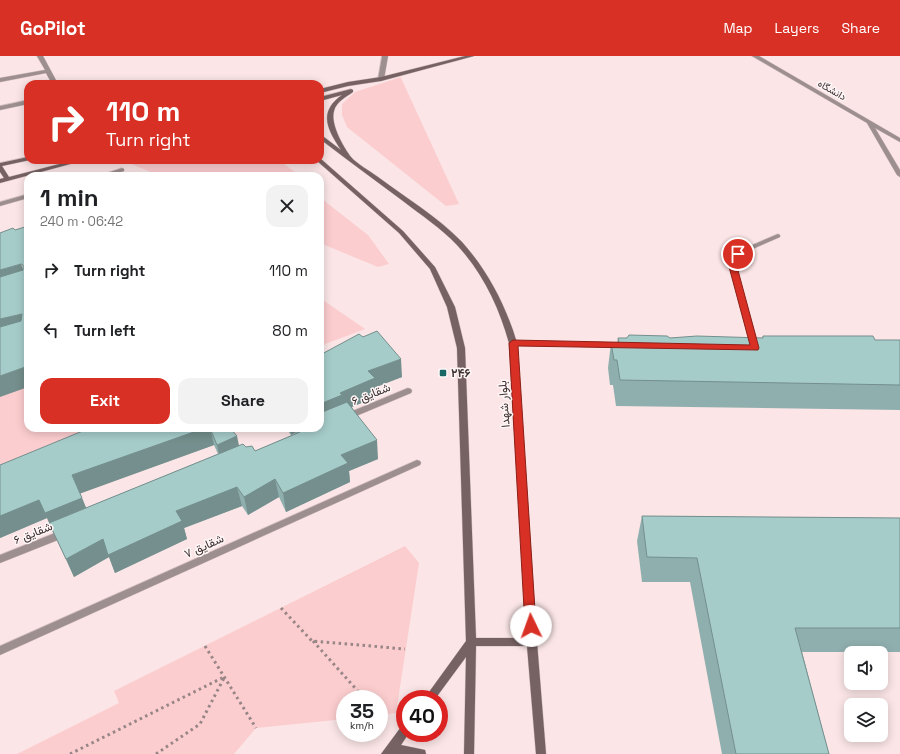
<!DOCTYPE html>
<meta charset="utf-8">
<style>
:root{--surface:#fff;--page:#f2f2f2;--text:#202124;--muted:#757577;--accent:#d93025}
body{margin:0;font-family:"Space Grotesk",Vazirmatn,sans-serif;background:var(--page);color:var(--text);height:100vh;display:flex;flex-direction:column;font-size:15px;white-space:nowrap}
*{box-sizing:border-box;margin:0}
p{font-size:13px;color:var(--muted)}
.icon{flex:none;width:22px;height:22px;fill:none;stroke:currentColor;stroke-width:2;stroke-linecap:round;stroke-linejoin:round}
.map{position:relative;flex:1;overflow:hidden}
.details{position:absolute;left:24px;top:116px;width:300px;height:260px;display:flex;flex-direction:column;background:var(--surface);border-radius:12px;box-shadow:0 2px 10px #0003}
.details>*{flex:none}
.banner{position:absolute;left:24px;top:24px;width:300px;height:84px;border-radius:12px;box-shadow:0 2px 10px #0003;background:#d93025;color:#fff;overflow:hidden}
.tools{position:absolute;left:844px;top:590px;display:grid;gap:8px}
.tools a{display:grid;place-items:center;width:44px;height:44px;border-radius:8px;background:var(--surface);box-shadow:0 2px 10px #0003;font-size:20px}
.speed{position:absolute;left:336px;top:634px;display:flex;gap:8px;font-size:20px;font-weight:700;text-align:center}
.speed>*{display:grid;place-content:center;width:52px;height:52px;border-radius:50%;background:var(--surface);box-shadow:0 2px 10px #0003;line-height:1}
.speed small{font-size:10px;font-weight:400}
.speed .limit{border:6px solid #d22;background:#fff;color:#111}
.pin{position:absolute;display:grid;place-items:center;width:34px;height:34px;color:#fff;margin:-17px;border:2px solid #fff;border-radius:50%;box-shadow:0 1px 4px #0007}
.me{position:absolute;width:44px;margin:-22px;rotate:357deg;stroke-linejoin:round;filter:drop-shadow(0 0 3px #0008)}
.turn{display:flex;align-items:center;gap:14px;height:84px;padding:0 16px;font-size:18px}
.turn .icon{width:52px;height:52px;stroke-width:2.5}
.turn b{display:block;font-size:28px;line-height:34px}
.round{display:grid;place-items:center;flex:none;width:42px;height:42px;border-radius:12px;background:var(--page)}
.overview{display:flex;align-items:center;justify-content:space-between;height:68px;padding:0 16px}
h1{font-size:24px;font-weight:600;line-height:30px}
.primary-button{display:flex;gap:8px;margin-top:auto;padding:8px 16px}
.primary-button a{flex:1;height:46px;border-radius:12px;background:var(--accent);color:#fff;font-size:16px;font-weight:600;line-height:46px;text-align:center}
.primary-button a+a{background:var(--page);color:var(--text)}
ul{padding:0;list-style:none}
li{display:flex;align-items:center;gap:12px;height:60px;padding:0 16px}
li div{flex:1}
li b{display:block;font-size:15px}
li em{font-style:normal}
header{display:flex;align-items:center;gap:24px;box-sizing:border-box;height:56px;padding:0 20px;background:var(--accent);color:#fff}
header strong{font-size:19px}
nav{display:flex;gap:22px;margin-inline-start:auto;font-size:14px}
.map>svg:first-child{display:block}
.green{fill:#fccdcf}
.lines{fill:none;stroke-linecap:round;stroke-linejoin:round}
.street-casing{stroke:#d6c1c2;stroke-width:1}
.secondary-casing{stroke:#d6c1c2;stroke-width:1}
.path{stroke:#988687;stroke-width:3;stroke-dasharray:2.5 3.5;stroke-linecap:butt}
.street{fill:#9d8e8f;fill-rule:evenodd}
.secondary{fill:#776263;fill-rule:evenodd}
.wall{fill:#8fafae;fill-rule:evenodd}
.shaded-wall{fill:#748f8d}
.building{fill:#a6ccca;stroke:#748f8d}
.route{fill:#d93025;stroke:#8d1f18}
.poi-dot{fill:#1a6866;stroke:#fef6f7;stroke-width:1.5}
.labels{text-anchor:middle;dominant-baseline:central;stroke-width:3;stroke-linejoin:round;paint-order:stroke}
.far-street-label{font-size:10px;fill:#403232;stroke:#fef6f7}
.poi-label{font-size:12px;font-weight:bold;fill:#403232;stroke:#fef6f7;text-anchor:start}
.street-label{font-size:12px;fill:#403232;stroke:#fef6f7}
</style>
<header>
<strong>GoPilot</strong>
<nav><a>Map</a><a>Layers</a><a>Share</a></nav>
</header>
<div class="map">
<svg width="900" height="698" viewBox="0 0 900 698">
<rect width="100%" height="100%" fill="#fbe5e6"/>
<path class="green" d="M401,21V22L459,148L446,150L347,71L342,59V48L355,36Z
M122,104H279L300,120H160Z
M320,140L327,147L368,179L389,208L378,211L320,187Z
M320,242L365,273L320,290Z
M28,330V372H99L0,409V339Z
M405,490L419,507L396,657L379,659V643H345V663L256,672L234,698H17L119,647L114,635Z"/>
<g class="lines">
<g class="street-casing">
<path id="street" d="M37,0H43L58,28H52L46,17L0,26V22L45,14Z
M382,0H388L384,23L381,25L378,23Z
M752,0H759L900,82V86L875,72L900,114V121L897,119L867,67Z
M28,44V48L0,54V50Z
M122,112L124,113V115L108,120H98Z
M28,138V142L0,150V146Z
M778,178L780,179V181L741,198L735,207L759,291L755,293L751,291L729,207L736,196Z
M510,285L622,287L626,289L622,291L513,289L509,287Z
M408,332L411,333L412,335L411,337L349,363H343L342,361L343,359Z
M417,404L420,405L421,407L420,409L0,599V590Z
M65,473L68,474L70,477L68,480L0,507V499Z"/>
</g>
<g class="secondary-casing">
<path id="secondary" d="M465,0H474L381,25L348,30L320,37V33L348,26L381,21Z
M351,33L353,34V36C346,41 336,46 334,55C330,68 344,92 351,101C356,107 371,116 378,121C406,142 438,161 462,186C488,215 506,250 517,287L537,586L546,698H536L527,590H476L474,698H464L466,601L435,643H424L466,585L457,292L447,251L430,213L399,177L316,104L321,103L403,175L435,211L455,251L465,292L476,582H527L509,287C499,251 483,217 457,189C441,172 421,159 403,145C375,124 347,104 320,83V78L341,94C327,73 318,56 342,39L320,45V41Z
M28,101V104H30L2,110L9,121L75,104H85L0,127V123L4,122L0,116V107Z
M405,670V677H409L401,689L425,694L426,698H381L401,671Z"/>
</g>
<path class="path" d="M281,552L312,585L405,593
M313,585L365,643
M205,590L256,672
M70,698L224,621
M156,698L200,668L224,622"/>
<use href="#street" class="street"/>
<use href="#secondary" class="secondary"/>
</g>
<path class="wall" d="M763,280L875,284H900V354L616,350L613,329H610L608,312L611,287H617L618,282H762Z
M320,299L402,321L376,331V341L352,351L378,403L349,415L350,426L286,456L279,441L248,459L242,450L184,472L187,483L115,517L109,501L74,521L47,462L0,482V409L94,372H244L233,376L239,390L246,391L255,395L295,378V377L291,379L286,372H320ZM214,389L218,398L86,452L80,437Z
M642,460L900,462V596H802L829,698H722L690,526H642L637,485Z"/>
<path class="shaded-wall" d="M21,208L28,226L0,234V214Z
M22,258L28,273L0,283V263Z
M401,303L402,321L376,331V341L344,354L320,367V348L340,337L368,315Z
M28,310V331L0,341V320Z
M205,372H210L214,389L79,438L72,419Z
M224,372H244L225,379Z
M290,372H294L295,377L291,379Z
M237,380L241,399L221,407L217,389Z
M377,384L378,403L349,415L350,426L286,456L283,437L341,399Z
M275,423L279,441L248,459L244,441Z
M237,431L242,450L184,472L187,483L115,517L109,501L74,521L66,503L103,483L176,455Z
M82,442L90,461L53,476L45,457Z
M39,444L47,462L0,482V460Z"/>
<path class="building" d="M28,170V310L0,320V271L21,265L22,258L0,263V221L23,214V209L21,208L0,214V177L13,172L15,174Z
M377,275L401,303L368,315L375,322L340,337L342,339L320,348V299L359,278L363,281Z
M629,279L667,280L670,282L697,280L763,282V280H873L875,284H900V329L620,324L617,304H614L611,287H619L618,282H627Z
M347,346L377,384L341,399L348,407L283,437L275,423L244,441L237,431L176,455L182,465L108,499L103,483L66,503L49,467L243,388L246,391L252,390L255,395L300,376L297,372H320V357Z
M94,372H205L72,419L82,442L45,457L39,444L0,460V409L85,374L86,375Z
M210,372H230L237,380L217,389Z
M642,460L900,462V572H795L829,698H736L697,502L647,501Z"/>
<path class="route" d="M738,195L742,198L736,207L759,292L758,294L518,290L536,570L535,574L531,575L527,574L525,570L509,287L513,284L750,289L728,207L735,196Z"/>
<rect class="poi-dot" x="439" y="313" width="8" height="8" rx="2"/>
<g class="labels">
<g class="far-street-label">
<text transform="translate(832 34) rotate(30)">دانشگاه</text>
</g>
<g class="poi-label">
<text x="451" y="317">۲۴۶</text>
</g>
<g class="street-label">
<text transform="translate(371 338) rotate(-22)">شقایق ۶</text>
<text transform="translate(504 348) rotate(-94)">بلوار شهدا</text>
<text transform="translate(33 477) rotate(-22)">شقایق ۶</text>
<text transform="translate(204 490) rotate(-24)">شقایق ۷</text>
</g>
</g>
</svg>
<div class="tools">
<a><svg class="icon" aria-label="sound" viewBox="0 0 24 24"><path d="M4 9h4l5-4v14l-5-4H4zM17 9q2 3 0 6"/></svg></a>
<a><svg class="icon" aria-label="layers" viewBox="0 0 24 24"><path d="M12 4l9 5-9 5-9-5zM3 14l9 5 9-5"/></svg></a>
</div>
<div class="speed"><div>35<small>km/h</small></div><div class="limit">40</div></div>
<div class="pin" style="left:738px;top:198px;background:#d93025"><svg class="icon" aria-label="arrive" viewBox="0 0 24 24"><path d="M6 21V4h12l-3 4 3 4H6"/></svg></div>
<svg class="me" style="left:531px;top:570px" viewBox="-20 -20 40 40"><circle r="19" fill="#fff"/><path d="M0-13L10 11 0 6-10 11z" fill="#d93025"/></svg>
<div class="banner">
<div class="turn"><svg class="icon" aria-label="right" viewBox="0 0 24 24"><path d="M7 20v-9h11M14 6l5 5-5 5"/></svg><div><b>110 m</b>Turn right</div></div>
</div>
<section class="details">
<div class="overview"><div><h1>1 min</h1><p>240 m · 06:42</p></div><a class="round"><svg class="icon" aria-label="close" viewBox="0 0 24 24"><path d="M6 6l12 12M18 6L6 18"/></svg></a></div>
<ul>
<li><svg class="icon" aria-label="right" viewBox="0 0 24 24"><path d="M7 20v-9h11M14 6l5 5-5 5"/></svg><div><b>Turn right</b></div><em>110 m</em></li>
<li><svg class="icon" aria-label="left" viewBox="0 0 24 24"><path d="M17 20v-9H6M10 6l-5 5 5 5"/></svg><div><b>Turn left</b></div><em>80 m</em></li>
</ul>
<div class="primary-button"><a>Exit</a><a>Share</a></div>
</section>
</div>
